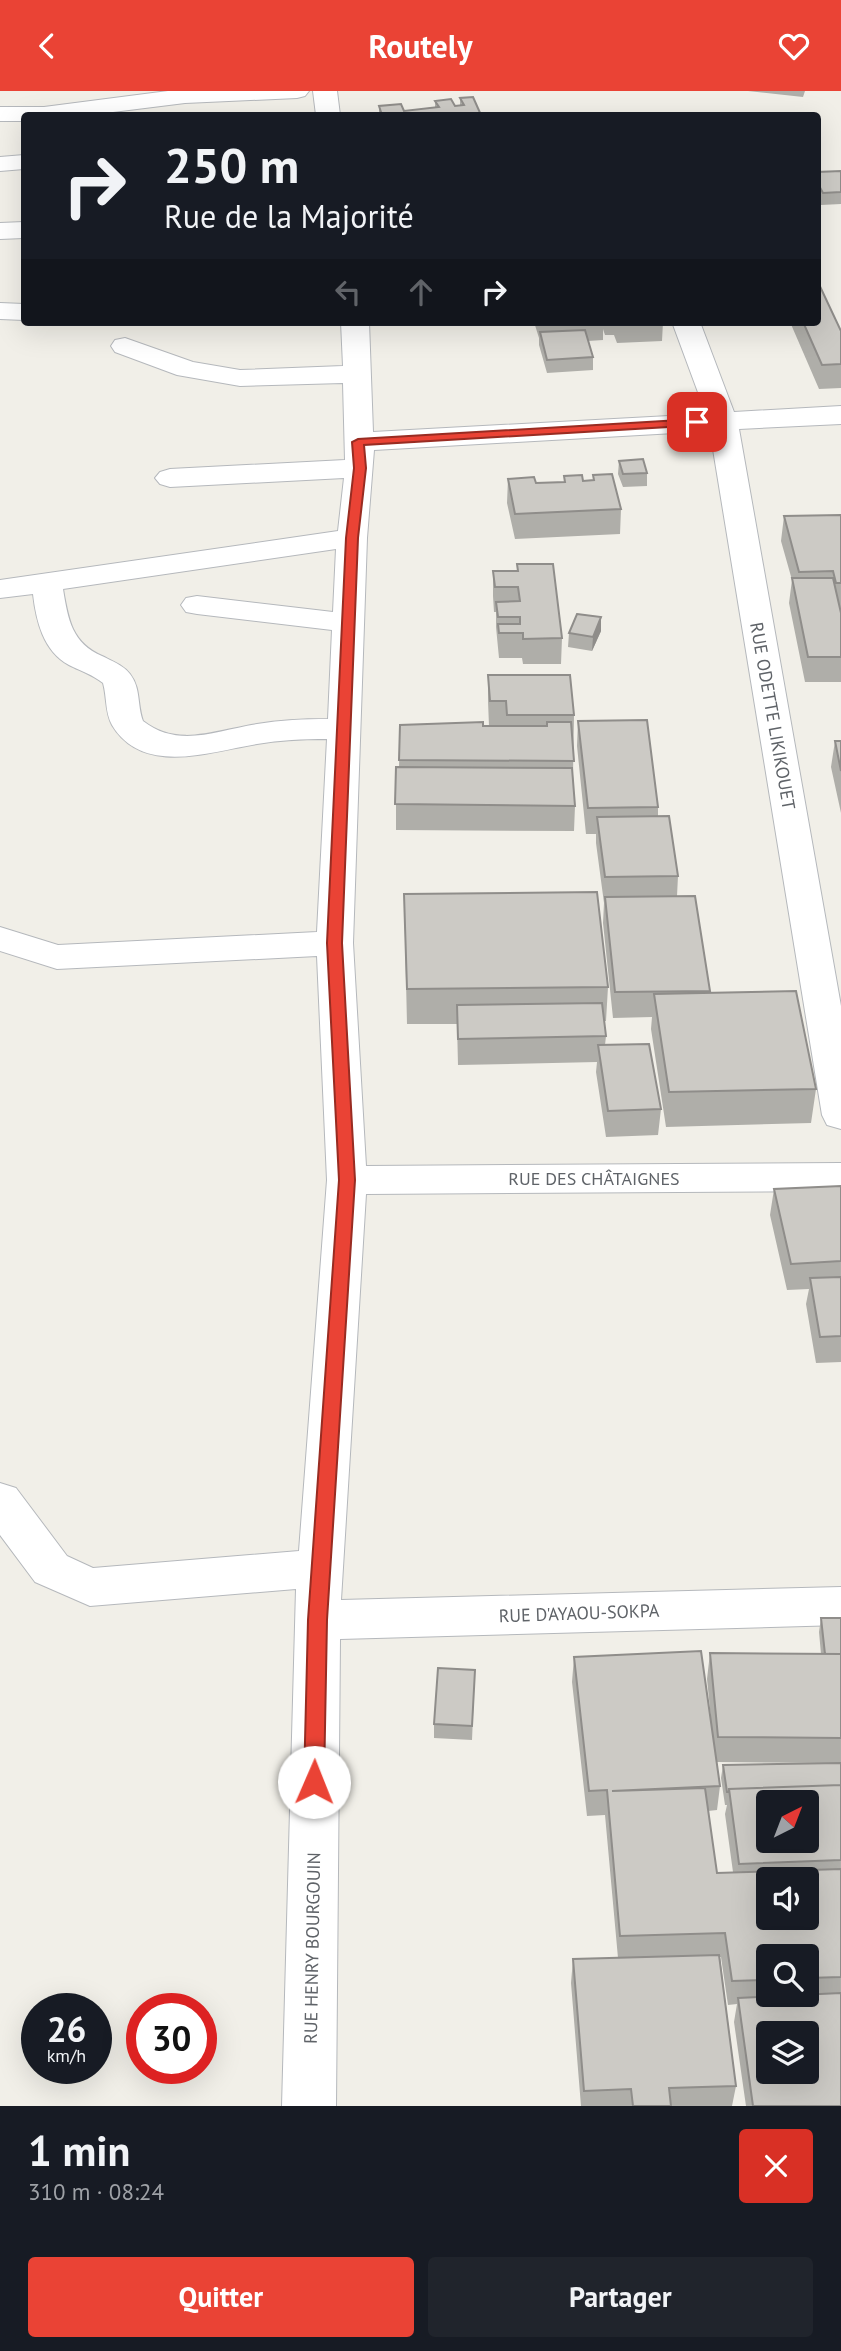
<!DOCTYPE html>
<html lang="fr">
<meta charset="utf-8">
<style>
:root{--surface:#171b24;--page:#20242c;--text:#f1f3f6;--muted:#9ea1a6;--accent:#ea4335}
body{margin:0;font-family:"PT Sans",sans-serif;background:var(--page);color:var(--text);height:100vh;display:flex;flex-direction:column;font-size:26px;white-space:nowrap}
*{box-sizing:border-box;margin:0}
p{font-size:23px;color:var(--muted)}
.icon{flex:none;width:38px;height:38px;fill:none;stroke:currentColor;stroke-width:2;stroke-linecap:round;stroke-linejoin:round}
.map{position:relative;height:2015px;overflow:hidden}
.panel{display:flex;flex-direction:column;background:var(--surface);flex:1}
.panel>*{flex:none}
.guide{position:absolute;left:21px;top:21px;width:800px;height:214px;border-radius:7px;box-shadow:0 7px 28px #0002;background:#171b24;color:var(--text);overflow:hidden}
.needle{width:46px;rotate:42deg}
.controls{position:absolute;left:756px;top:1699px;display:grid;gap:14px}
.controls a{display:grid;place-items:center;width:63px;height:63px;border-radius:7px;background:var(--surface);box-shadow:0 7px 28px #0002;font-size:35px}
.speed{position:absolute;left:21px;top:1902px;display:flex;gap:14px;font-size:35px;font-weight:700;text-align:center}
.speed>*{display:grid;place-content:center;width:91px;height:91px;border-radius:50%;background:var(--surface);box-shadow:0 7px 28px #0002;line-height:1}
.speed small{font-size:18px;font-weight:400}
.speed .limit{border:10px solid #d22;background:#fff;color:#111}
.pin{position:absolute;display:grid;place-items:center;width:60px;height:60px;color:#fff;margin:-30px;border-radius:14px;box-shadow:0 4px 10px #0006}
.me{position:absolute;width:77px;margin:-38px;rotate:1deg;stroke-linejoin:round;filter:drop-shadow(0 0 5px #0008)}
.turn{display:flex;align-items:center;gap:24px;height:147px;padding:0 28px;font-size:32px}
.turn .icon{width:91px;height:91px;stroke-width:2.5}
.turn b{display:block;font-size:49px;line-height:60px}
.lanes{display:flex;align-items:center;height:66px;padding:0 28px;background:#0003;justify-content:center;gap:35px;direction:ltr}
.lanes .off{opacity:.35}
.round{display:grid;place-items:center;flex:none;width:74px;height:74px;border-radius:7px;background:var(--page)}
.headline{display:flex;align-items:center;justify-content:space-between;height:119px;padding:0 28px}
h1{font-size:42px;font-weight:600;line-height:52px}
.action{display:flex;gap:14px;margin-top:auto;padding:14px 28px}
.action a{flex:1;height:80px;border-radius:7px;background:var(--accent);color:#fff;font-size:28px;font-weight:600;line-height:80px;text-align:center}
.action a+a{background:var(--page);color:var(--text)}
header{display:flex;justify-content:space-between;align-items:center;height:91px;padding:0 28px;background:var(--accent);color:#fff;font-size:32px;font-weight:600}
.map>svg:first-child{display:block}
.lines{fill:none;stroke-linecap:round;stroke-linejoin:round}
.minor-casing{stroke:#b5b8bc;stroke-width:2}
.minor{fill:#fff;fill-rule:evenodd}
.wall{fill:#afaea9;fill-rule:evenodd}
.shaded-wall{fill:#8f8d8a}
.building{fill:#cccac5;stroke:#8f8d8a;stroke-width:2;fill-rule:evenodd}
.route{fill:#ea4335;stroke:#982c22;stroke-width:2}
.labels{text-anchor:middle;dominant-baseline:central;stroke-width:5;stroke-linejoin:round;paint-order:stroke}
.street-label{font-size:18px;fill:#5f6368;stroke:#fff}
</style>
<header><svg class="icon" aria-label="back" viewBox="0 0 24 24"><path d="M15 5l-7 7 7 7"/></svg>Routely<svg class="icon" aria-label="heart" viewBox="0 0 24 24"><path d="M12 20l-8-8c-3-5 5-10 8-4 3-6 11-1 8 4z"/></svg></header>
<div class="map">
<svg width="841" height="2015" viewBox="0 0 841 2015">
<rect width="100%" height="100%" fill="#f1efe8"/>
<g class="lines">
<g class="minor-casing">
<path id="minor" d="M168,0H309L305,5L297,7L185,12L89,24H24V30H0V16H44Z
M313,0H337L340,24H316Z
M24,64V78L0,80V66Z
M24,131V147L0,148V132Z
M0,212L24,213V229L0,228Z
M341,231H369L373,341L706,323L672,231H700L734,321L841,315V333L739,338L841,915V1038L827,1034L822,1024L710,340L374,359L367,447L353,852L366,1075L841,1072V1100L366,1103L341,1509L841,1496V1534L340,1548L336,2015H282L296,1498L90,1515L35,1491L0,1444V1392L16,1397L67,1465L93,1477L299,1460L327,1089L317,865L57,878L0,860V836L58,854L317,841L327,648C303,648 280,649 257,653C212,660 143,686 112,634C105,622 107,606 103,592C93,584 81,580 69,574C43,560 36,529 33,503L0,507V489L338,440L344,387L170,396L160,393L155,387L160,381L170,378L345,369L343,292L240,295L177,284L115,261L111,255L115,249L125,247L193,271L240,279L343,275ZM336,458L333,521L197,505L186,507L181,514L186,521L197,523L332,539L328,628C304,628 281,629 257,633C217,639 179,658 143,630C137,614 141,597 130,583C123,574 112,570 102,565C72,552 68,529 63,498Z"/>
</g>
<use href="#minor" class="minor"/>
</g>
<path class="wall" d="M748,0H805L803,6Z
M460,7L481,24H379V15L404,20L435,16V10L455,15H460Z
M841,80V113L821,114L817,106V81Z
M534,231H663L662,250L617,252L614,244H605L603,238V249L588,250L593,266V279L547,282L539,254V247Z
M790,231H817L841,240V297L819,298Z
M619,370L647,382V395L623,396L618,383Z
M593,384L621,418L620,443L515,448L507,412L508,388L536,392L564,391V385L583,390L593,389Z
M841,424V591H805L789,512L792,489L781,450L784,425Z
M517,473L562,547L561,573H523L522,567H499L496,536V521H494L493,505V480H517Z
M601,526V540L592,560L568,556L569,542Z
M488,584L574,624L573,684L575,715L574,740L396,739V676H399L400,634L489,635L488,610Z
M578,630L658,716V725L678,785L677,805L710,902L816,998L811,1032L666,1036L651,938L652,926L613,927L603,832L604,812L596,752V743H586L577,655Z
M835,650H841V722L831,676Z
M404,803L608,896L606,930H604L606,945L605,954L661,1018L658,1044L606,1046L596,981L597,971L458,974L457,933H407Z
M841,1095V1271L816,1272L806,1213L809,1198L787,1199L770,1124L774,1098Z
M821,1527H841V2015H746L734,1931L737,1913L728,1914L721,1866H720L736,1995L732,2015H581L571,1892L573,1868L618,1867L605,1724L587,1725L572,1591L574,1566L711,1628L707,1588L710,1562L821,1563L819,1541ZM717,1671L836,1672L723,1674L721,1687L725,1714H727L725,1723L733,1781L717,1782L708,1720L717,1719L720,1695ZM768,1866H807V1904H768Z
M475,1579L472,1649L434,1647V1633Z"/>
<path class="shaded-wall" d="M601,526V540L592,560L593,546Z"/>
<path class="building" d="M473,6L481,24H382L379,15L401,13L404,20L439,16L435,10L451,8L455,15L464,14L460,7Z
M841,80V101L823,102L817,91V81Z
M817,189L841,240V273L822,274L803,231H817Z
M585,239L593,266L547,269L540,241Z
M643,368L647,382L623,383L619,370Z
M612,383L621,418L515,423L508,388L534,386L536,392L565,391L564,385L582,384L583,390L594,389L593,384Z
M841,424V492H836L833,480L799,481L784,425Z
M517,473H553L562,547L523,548V542H499L498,533H520V526H498L496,511L520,510L518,496H495L493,480H518Z
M792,487H833L841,522V566H808Z
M577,523L601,526L593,546L569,542Z
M488,584H570L574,624H507L506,610H490Z
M647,629L658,716L588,717L578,630Z
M483,631V635H547V631H571L574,670L399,669L400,634Z
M835,650H841V680Z
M396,676L572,677L575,715L395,713Z
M669,725L678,785L605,786L597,726Z
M597,801L608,896L407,898L404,803Z
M695,805L710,900L615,901L605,806Z
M796,900L816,998L669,1001L654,903Z
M602,912L606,945L458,948L457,914Z
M649,953L661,1018L608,1020L598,954Z
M841,1095V1170L791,1173L774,1098Z
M841,1186V1245L820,1246L810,1187Z
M821,1527H841V1563H825Z
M701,1560L720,1695L612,1700L705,1697L717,1782L841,1778V1886L807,1887V1866H768V1889L732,1890L725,1842L620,1845L607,1699L589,1700L574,1566ZM768,1788H807V1827H768Z
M710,1562L841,1563V1647L718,1646Z
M438,1577L475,1579L472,1635L434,1633Z
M841,1672V1694L729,1698V1701H727L723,1674Z
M841,1694V1769L739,1773L729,1698ZM768,1712H807V1750H768Z
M719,1864L736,1995L669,1997L671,2015H633L631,1998L584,2000L573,1868Z
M841,1902V2015H753L738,1907ZM768,1942H807V1981H768Z"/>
<path class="route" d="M697,328L702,329V334L364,354L366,377L358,447L342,852L355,1089L327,1529L324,1691L322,1697L314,1700L307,1697L304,1691L308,1529L339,1089L327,852L346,447L354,377L352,351L358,348Z"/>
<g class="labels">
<g class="street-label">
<text transform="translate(773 625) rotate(80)">RUE ODETTE LIKIKOUET</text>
<text x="594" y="1087">RUE DES CHÂTAIGNES</text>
<text transform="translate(579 1522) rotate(-2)">RUE D'AYAOU-SOKPA</text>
<text transform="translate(312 1857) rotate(-89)">RUE HENRY BOURGOUIN</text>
</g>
</g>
</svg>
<div class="controls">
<a><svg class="needle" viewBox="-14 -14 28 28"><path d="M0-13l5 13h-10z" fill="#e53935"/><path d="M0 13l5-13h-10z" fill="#9ea1a6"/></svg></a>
<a><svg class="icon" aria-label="sound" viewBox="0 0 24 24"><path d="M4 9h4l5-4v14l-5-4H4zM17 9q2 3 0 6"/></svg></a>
<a><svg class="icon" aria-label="search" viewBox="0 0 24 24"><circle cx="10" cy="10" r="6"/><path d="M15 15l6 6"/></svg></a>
<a><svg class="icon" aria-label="layers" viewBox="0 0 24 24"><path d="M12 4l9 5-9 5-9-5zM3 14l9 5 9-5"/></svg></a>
</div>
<div class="speed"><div>26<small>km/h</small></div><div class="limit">30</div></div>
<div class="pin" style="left:697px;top:331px;background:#d93025"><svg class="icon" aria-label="arrive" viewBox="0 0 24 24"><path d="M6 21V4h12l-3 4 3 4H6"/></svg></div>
<svg class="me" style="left:314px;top:1691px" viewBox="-20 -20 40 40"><circle r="19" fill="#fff"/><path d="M0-13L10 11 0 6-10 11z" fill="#ea4335"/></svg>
<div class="guide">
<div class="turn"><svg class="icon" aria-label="right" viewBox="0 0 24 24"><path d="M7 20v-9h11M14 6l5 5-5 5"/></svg><div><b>250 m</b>Rue de la Majorité</div></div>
<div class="lanes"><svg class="icon off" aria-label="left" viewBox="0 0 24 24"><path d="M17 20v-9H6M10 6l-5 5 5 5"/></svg><svg class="icon off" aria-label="ahead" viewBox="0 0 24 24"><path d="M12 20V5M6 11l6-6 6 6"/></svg><svg class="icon" aria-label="right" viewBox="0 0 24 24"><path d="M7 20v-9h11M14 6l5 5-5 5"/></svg></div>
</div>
</div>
<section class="panel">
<div class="headline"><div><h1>1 min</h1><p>310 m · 08:24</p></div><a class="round" style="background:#d93025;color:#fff"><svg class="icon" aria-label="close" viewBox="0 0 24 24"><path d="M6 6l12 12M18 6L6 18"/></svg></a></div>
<div class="action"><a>Quitter</a><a>Partager</a></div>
</section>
